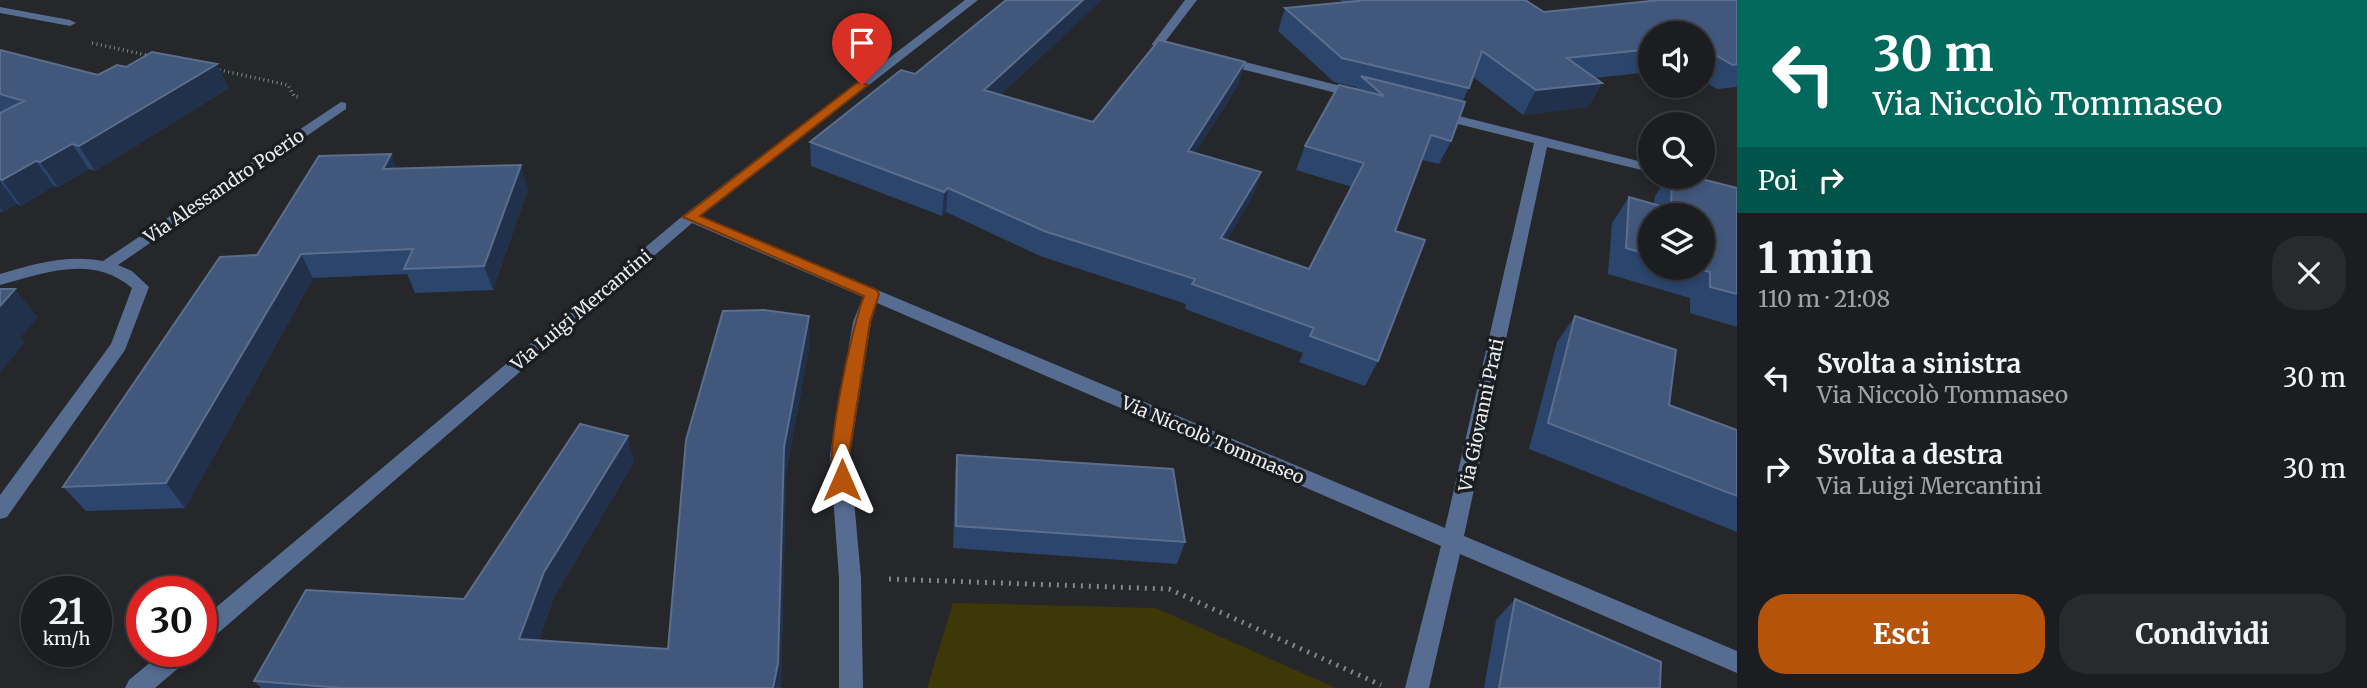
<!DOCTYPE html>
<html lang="it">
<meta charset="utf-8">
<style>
:root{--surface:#1c1d20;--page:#292a2d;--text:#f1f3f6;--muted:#a0a2a5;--line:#3a3b3e;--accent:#b45309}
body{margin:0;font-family:Merriweather,serif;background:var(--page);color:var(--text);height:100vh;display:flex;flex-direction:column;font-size:26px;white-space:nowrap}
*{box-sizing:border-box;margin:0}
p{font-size:23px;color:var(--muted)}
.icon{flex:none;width:38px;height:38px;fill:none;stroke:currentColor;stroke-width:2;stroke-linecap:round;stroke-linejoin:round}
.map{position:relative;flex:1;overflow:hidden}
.side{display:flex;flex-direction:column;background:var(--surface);width:630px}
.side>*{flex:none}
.banner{background:#00695c;color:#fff;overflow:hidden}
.controls{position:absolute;left:1638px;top:21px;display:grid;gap:14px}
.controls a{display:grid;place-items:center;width:77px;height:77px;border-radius:50%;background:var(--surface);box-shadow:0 4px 10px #0003,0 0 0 2px var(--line);font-size:35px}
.speed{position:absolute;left:21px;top:576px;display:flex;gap:14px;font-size:35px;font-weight:700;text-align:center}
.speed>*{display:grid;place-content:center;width:91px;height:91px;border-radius:50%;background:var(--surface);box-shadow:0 4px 10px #0003,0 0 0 2px var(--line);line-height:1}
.speed small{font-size:18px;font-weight:400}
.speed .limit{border:10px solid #d22;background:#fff;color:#111}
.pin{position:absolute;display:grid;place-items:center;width:60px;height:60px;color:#fff;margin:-72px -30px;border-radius:50% 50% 50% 0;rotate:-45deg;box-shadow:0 0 7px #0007}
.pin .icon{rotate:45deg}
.me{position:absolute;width:77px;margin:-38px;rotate:0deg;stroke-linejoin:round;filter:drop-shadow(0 0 5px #0008)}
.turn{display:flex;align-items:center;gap:24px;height:147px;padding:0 21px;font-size:32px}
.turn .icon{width:91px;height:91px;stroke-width:2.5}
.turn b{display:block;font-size:49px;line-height:60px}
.then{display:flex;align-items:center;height:66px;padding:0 21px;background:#0003;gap:14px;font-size:26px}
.round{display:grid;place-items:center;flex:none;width:74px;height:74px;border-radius:28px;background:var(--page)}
.head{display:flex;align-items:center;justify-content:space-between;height:119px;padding:0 21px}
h1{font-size:42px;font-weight:800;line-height:52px}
.button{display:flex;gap:14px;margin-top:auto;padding:14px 21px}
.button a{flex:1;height:80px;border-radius:28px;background:var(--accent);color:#fff;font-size:28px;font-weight:800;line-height:80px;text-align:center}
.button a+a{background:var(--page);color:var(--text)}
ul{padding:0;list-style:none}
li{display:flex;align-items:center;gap:21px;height:91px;padding:0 21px}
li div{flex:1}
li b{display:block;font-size:26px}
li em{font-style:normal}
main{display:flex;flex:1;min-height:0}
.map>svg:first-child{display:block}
.green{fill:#3c3807}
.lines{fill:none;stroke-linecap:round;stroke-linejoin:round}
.path-far1{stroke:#858689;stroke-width:3.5;stroke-dasharray:1 3.5;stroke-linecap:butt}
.path{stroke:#858689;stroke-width:5;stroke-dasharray:2 6;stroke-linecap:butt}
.minor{fill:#566d91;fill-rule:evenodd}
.wall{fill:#2c456d;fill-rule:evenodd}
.shaded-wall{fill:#21314c}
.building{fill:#41577b;stroke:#5c6e8d;stroke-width:2}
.route{fill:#b45309;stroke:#753606;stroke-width:2}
.labels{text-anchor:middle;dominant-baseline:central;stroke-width:7;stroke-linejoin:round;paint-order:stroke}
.street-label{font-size:18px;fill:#ebecef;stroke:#1b1d20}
</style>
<main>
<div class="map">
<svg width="1737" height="688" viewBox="0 0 1737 688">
<rect width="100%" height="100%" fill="#25272a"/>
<path class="green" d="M953,603L1156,608L1336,688H927Z"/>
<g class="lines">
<path class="path-far1" d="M92,43L151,56
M215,69L288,85L294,96L299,97"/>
<path class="path" d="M889,579L1169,589L1381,685"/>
<path class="minor" d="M965,0H978L701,216L1445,528L1534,143L1430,117L1428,114L1435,110L1650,164V172L1547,147L1464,536L1737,651V673L1460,554L1429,688H1405L1441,546L877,303L871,322L850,455L861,578L863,688H839V578L830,455L853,322L863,297L692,223L209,641L201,644V620L685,214Z
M1185,0H1197L1165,42L1183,49L1177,53L1154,47L1152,44Z
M0,7L70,20L76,23L70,26L0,13Z
M1221,56L1365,92L1366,95L1360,99L1217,63L1215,60Z
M341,102L346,103V109L118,265L132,271L149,287L125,350L7,517L0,519V495L111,344L132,288C92,254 45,273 0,285V274C33,264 68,254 103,261Z
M164,651H193L189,659L155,688H125L129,680Z"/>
</g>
<path class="wall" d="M1341,0H1525L1544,12L1737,0V87L1717,89L1703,81V33H1650V72L1595,78L1602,83L1588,107L1523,115L1473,77L1463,101L1451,141L1439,164L1422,160L1395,231L1378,361L1365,386L1299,362L1303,353L1185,309L1186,304L1040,256L946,212L942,216L811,166L810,142L915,74L1001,95L1093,122L1239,84L1195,153L1261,172L1253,196L1227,240L1309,269L1352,187L1296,170L1305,146L1356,87L1334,82L1278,31L1285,8L1340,3Z
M0,50L98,75L229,88L95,171L89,169L58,187L54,186L21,206L17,204L3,212L0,211Z
M396,169L528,189L493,290L415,293L407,274L313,278L185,508L86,511L63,487L257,255Z
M1668,177H1694L1737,188V327L1690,313V298L1608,274L1612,223L1629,197L1654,204L1655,196ZM1650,215L1703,268H1650Z
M1575,316L1669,405L1737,430V532L1529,449L1557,342Z
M810,342L786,473L781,688H261L254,681L464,599L634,462L554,597L539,640L668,649Z
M957,455L1185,542L1177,564L953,548L955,477Z
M1515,599L1660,688H1484L1496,620Z"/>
<path class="shaded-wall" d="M1083,0H1102L982,113L984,90Z
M1245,62L1239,84L1181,175L1188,151Z
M217,64L229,88L95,171L79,146Z
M1602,83L1588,107L1523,115L1536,90Z
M72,144L89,169L58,187L40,162Z
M391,154L400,178L383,169Z
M36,161L54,186L21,206L2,180Z
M521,165L528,189L493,290L484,266Z
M1261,172L1253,196L1213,263L1221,238Z
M0,181L17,204L3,212L0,208Z
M948,188L946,212L942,216L944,192Z
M301,254L313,278L185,508L166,483Z
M15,289L38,317L21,337L25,342L0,373V306Z
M809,316L810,342L786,473L781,687L773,688L784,447Z
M628,436L634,462L554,597L531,663L519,639L544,572Z"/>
<path class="building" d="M1006,0H1083L984,90L1093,122L1159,40L1245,62L1188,151L1261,172L1221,238L1309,269L1364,163L1305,146L1339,85L1384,96L1361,76L1465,102L1451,141L1431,135L1395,231L1425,240L1378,361L1310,336L1314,328L1192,284L1195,279L1044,231L948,188L944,192L810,142L901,70L915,74Z
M1356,0H1525L1544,12L1660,0H1737V64L1733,65L1703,48V33H1650V49L1567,58L1602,83L1536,90L1482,51L1469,88L1342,58L1285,8L1358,1Z
M0,50L98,75L117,65L126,67L152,52L217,64L79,146L72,144L40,162L36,161L2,180L0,179V113L24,101L0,94Z
M391,154L383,169L521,165L484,266L404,269L413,249L301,254L166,483L63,487L220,257L257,255L319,156Z
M1672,177H1694L1737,188V294L1710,287V272L1695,268H1703V215H1650V255L1626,248L1629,197L1671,209Z
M0,289H15L0,306Z
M764,310L809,316L784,447L778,663L773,688H343L254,681L306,590L464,599L580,424L628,436L544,572L519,639L668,649L686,440L723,311Z
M1575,316L1676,350L1669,405L1737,430V496L1548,423Z
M957,455L1173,469L1185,542L956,526Z
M1515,599L1661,662L1660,688H1499Z"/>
<path class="route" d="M858,82L868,85L700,216L877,290L879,294L870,322L849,455L851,480L848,485L842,487L835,485C822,459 852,327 864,296L683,217Z"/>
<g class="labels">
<g class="street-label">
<text transform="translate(224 186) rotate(-34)">Via Alessandro Poerio</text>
<text transform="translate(581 310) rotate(-40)">Via Luigi Mercantini</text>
<text transform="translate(1481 415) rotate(-78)">Via Giovanni Prati</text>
<text transform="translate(1213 440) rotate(23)">Via Niccolò Tommaseo</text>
</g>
</g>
</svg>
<div class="controls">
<a><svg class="icon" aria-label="sound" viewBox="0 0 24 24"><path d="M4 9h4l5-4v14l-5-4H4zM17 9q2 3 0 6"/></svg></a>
<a><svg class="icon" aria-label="search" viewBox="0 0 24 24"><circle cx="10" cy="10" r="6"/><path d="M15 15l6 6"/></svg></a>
<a><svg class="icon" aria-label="layers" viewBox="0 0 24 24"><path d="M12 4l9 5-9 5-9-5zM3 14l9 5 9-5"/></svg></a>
</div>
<div class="speed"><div>21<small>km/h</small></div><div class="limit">30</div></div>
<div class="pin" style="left:862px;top:85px;background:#d93025"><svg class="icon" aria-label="arrive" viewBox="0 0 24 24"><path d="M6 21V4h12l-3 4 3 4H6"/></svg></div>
<svg class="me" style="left:842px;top:480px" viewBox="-20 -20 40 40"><path d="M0-17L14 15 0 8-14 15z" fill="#b45309" stroke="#fff" stroke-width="4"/></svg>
</div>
<section class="side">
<div class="banner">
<div class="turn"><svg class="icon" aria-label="left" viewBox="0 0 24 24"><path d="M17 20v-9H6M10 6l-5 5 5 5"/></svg><div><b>30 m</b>Via Niccolò Tommaseo</div></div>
<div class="then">Poi<svg class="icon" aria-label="right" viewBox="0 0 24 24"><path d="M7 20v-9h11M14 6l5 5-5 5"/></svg></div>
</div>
<div class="head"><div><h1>1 min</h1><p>110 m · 21:08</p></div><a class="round"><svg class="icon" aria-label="close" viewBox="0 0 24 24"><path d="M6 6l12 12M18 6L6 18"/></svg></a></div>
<ul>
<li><svg class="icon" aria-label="left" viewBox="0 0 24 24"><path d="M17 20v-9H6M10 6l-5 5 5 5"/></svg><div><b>Svolta a sinistra</b><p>Via Niccolò Tommaseo</p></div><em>30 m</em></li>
<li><svg class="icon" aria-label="right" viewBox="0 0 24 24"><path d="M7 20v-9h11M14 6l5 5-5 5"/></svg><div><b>Svolta a destra</b><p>Via Luigi Mercantini</p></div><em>30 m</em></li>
</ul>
<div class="button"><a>Esci</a><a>Condividi</a></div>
</section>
</main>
